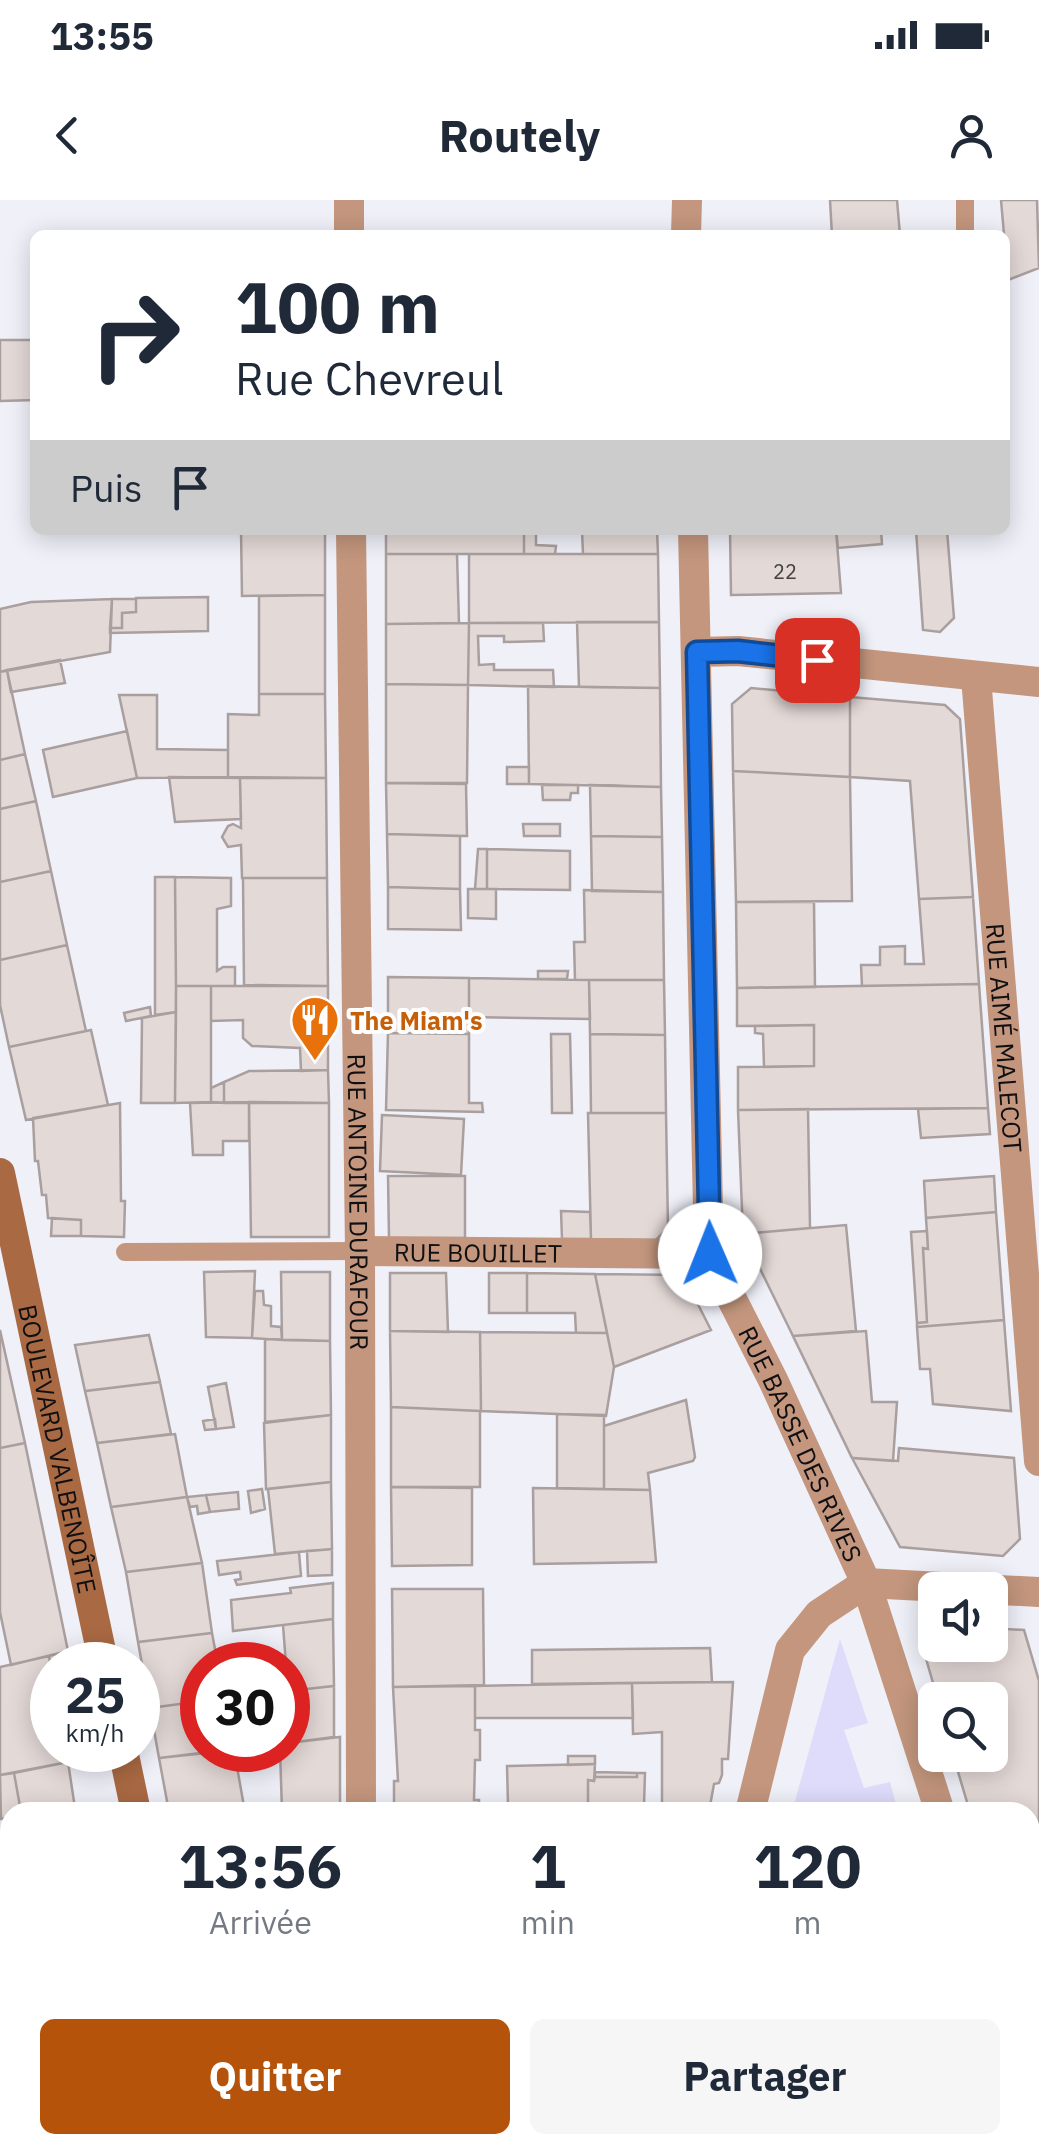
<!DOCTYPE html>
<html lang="fr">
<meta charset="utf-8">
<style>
:root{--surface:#fff;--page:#f6f6f7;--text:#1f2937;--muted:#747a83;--accent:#b45309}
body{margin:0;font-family:"IBM Plex Sans",sans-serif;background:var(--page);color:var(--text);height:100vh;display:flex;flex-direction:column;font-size:38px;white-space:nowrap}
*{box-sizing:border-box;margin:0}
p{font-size:32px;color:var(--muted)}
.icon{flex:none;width:55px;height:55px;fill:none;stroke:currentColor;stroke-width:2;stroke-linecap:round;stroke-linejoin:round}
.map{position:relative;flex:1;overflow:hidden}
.details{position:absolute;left:0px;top:1602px;width:1040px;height:352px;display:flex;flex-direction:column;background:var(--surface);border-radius:30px 30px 0 0;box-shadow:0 5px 25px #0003}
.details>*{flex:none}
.top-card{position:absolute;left:30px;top:30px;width:980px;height:305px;border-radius:15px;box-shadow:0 5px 25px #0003;background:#fff;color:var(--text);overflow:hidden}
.controls{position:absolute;left:918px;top:1372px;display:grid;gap:20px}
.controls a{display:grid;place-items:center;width:90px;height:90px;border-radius:15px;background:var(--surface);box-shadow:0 5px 25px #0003;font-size:50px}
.speed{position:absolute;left:30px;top:1442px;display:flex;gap:20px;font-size:50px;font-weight:700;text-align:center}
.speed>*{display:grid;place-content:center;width:130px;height:130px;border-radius:50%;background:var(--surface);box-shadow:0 5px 25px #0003;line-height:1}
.speed small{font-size:25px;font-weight:400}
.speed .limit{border:15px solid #d22;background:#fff;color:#111}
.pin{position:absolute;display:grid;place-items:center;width:85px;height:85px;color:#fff;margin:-42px;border-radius:20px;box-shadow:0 5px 15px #0006}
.me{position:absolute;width:110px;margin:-55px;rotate:359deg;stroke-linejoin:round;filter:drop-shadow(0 0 8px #0008)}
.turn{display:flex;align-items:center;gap:35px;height:210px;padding:0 40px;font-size:45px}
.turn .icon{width:130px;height:130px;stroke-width:2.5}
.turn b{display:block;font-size:70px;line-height:85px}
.then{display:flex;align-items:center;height:95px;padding:0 40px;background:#0003;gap:20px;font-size:38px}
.eta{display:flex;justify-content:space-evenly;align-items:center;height:170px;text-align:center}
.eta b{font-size:60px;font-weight:800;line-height:70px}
.cta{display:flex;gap:20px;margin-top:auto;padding:20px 40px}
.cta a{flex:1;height:115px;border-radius:15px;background:var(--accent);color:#fff;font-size:40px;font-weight:800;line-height:115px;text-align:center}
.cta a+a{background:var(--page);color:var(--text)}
.status{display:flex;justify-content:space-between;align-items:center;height:70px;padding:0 50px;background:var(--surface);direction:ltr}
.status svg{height:28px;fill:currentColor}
header{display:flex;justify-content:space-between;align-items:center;height:130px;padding:0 40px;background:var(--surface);font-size:45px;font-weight:800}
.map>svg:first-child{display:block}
.green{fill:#dedbfb}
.building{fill:#e3d9d7;stroke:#a99f9e;stroke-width:2.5}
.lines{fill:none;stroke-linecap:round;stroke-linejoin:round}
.lane{stroke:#c3967d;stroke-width:18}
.street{stroke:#c3967d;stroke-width:30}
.secondary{stroke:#a96943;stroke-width:30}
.route-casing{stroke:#114b97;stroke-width:25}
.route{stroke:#1a73e8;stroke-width:18}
.labels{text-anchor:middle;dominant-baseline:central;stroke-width:8;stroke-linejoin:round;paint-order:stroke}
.number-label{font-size:20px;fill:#454244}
.food-label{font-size:25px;font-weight:bold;fill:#c56008;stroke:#fefefe;text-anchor:start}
.street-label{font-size:25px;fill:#101013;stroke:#fefefe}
</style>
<div class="status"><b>13:55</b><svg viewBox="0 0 49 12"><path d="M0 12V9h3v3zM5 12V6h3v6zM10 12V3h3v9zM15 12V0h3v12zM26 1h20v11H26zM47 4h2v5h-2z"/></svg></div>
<header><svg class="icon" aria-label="back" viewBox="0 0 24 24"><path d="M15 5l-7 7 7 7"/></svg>Routely<svg class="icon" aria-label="person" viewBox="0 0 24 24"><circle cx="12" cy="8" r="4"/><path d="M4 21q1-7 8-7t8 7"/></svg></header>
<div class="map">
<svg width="1039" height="1953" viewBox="0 0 1039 1953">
<rect width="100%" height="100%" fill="#f0f0f9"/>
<path class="green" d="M840,1439L868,1523L844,1530L864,1588L890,1582L898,1612H792Z
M1030,1694L1039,1695V1826L1030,1794Z"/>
<path class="building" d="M830,0H897L900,35H832Z
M1001,0H1037L1039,68L1008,80Z
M0,140H35V200L0,201Z
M241,330H325V395L242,396Z
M386,330H524V354H386Z
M524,330H536V345L556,346L555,354H524Z
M582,330H657L658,354H583Z
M730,330H836L841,393L731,395Z
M836,330H881L882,344L838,348Z
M916,330H947L954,418L940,432L923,430Z
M386,354H457L459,423L386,424Z
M469,354H658L659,422L469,423Z
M325,395V494H259V396Z
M208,397V431L110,433V428H122V413L136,412V398Z
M112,399H136V412L122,413V428H110Z
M112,399L110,452L0,472V409L31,402Z
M577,422H659L660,488L579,487Z
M469,423L468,485L386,484V424Z
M469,423H543L544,441L504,442V436H478L479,465L494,464V470H553L554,487L468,485Z
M60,460L65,483L11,492L7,470Z
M7,470L25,554L0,560V472Z
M386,484L468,485L467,583H386Z
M528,486L660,488L661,587L529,584Z
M751,488L850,497V577L733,571L732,504Z
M259,494H325L326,578L228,577V514L259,515Z
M119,495H157V549L228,550V577L137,578Z
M850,497L945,505L960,519L973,697L919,699L910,581L850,577Z
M127,531L137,578L53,597L43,550Z
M25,554L36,601L0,609V560Z
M507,567H529V584H507Z
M733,571L850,577L852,701L736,702Z
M169,577L240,578L241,619L175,622Z
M240,578H326L327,678H242L241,645L228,647L222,637L228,626L233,624L241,628Z
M386,583L466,584L467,636L387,634Z
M542,585H578V593H571L570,600H543Z
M590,585L661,587L662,637L591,636Z
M36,601L51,671L0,682V609Z
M523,624H560V636H524Z
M387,634L460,636V689L388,687Z
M591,636L662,637L663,692L592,691Z
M478,649H487V689H475Z
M487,649L570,651V690L487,689Z
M51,671L67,745L0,760V682Z
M155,677H175L176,786V812L155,815Z
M175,677L231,678V706L217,709V771L223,767H235V786H176Z
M243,678H327L328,786L244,785Z
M388,687L460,689L461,730L388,729Z
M468,689H496V719L468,718Z
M584,690L663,692L664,780H575L574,742H585Z
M973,697L979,784L862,786L861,765H880V747L905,746V764H924L919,699Z
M736,702H814L815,787L737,788Z
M67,745L86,831L9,847L0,805V760Z
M538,771H568L567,779H538Z
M388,777L469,778V834L388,833Z
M469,778L589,780L590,819L469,817Z
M589,780H664L665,835L590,834Z
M979,784L988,908L738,910V867L814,866V825L737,826V788Z
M176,786H211V902L175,903Z
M211,786H328V870L301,871L300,848L252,846L243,838V820L211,821Z
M150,807L151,816L126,821L124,813Z
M176,812L175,903H141L142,818Z
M814,825V866L764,867L763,834L755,833V826Z
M91,830L108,905L26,920L9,847Z
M388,833L469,834V903H482L483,912L386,910Z
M551,834H570L572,913H552Z
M590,834L665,835L666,913H591Z
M328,870L329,903H224V882L249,871Z
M224,882V903L211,902V888Z
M249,902V941H223V955H193L190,903Z
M249,902L329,903V1037H251Z
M120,903L121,1001H125L124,1037L81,1036V1020L48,1018L46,995H42L38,961H35L33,918Z
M988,908L990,934L921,938L918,909Z
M808,909L810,1028L743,1034L738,910Z
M588,913H666L668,1028L656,1040L591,1039Z
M382,915L464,919L461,975L380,971Z
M388,976H465V1038H389Z
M994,976L996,1012L926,1018L924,981Z
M561,1011L590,1012L591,1039H562Z
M996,1012L1004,1120L917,1127V1123L927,1122L923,1048L928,1049L926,1018Z
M52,1018L81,1020V1036H51Z
M846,1025L856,1131L793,1136L743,1034Z
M927,1031L928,1049L923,1048L927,1122L917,1123L911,1032Z
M255,1071L252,1138L206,1137L204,1072Z
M281,1072H330V1141L282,1140Z
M390,1073H446L448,1132L390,1131Z
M489,1073H527V1113H489Z
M527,1073L595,1074L607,1133H576L575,1113H527Z
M595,1074L683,1075L711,1130L614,1167Z
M255,1091H263L264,1105L271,1106V1126L281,1127L282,1140L252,1138Z
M1004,1120L1011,1211L933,1204L930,1169H920L917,1127Z
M0,1130L25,1243L0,1248Z
M390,1131L480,1132L481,1211L391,1207Z
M866,1131L872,1202H897L893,1261L852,1258L793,1136Z
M480,1132L607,1133L614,1167L606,1216L481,1211Z
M149,1135L160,1182L85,1191L75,1145Z
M265,1139L330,1141L331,1215L265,1222Z
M160,1182L171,1234L97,1243L85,1191Z
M226,1183L234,1227L216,1229L208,1187Z
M686,1200L695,1257L693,1261L648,1273L650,1290L604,1289V1226Z
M391,1207L480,1211V1287H391Z
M557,1214L604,1215V1289L557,1288Z
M331,1215V1282L266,1289L264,1223Z
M215,1219L216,1229L205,1230L203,1221Z
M175,1234L187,1297L111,1307L97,1243Z
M25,1243L68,1451L11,1465L0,1412V1248Z
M899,1248L1014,1258L1020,1339L1003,1356L900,1347L852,1258L898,1261Z
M331,1282L332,1349L275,1354L268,1289Z
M391,1287L472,1288V1365L392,1366Z
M533,1288L650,1290L656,1362L534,1364Z
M262,1289L265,1309L251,1313L248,1291Z
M238,1292L239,1309L210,1312L206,1295Z
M206,1295L210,1312L198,1314L197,1306L190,1307L187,1297Z
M187,1297L202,1363L126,1372L111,1307Z
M332,1349V1375L308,1376L307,1351Z
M299,1352L301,1376L237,1385L235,1380L241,1379L240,1372L219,1375L217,1361Z
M202,1363L212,1433L138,1442L126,1372Z
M333,1383V1419L233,1431L231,1400L291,1393L290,1388Z
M392,1389H483L484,1485L393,1487Z
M333,1419L334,1486L288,1491L283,1425Z
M934,1425L935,1445H990V1428L1024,1430L1039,1481V1674L1030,1673V1612H970L953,1555H990V1500H938L920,1438Z
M212,1433L218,1465H202V1501L150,1508L138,1442Z
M710,1448L712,1482L532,1484V1450Z
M68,1451L70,1465H52V1475L49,1456Z
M49,1456L52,1475V1550H66L68,1562L0,1575V1467Z
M733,1482L728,1559H722V1575L719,1583L714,1584L710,1606H662V1532L633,1534L632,1483Z
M632,1483L633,1518H475V1486Z
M334,1486V1537L288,1543V1491Z
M475,1486V1530H480V1560H475L474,1600H479V1606L394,1605V1581H398L393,1487Z
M202,1501V1550H226L159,1558L150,1508Z
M340,1537V1606L282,1611L280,1550H288V1543Z
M66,1550H85L86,1559L68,1562Z
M234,1550L245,1612H169L159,1558Z
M568,1556H595V1564L568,1565Z
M68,1562L75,1608L21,1612L14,1573Z
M595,1564L594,1581L588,1580V1605H508L507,1566Z
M595,1572L637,1573V1577H595Z
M14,1573L21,1612H10V1617L1,1619L0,1575Z
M637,1573H645L644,1605H588V1580L594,1581L595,1577H637Z
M94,1605L96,1612H42L75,1608Z
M394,1605L479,1606L588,1605L587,1612H394Z
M588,1605L688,1606V1612H587Z
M335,1606V1612H285V1611Z
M0,1872H10V1887H0Z
M102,1945V1953H59V1946Z
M173,1945H247V1953H173Z
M302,1945H338V1953H302Z
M397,1945H476V1953H397Z
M532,1945H706V1953H532Z
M775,1945H834V1953H776Z
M919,1945H1002L1005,1953H921Z"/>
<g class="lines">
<path class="lane" d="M965,0V35
M125,1052L360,1051"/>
<g class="street">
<path d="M349,35V0"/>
<path d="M686,35L687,0"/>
<path id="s1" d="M351,330L360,1051L361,1612"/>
<path id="s2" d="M693,330L709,1054L773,1180L866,1383L940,1612"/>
<path d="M697,452L738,451L1039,482"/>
<path id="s3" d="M976,477L1039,1261"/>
<path id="s4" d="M360,1051L709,1054"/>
<path d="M750,1612L790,1450L819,1414L866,1383L1039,1392"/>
<path d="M1030,1903L1039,1932"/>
<path d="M365,1945V1953"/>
<path d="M731,1945V1953"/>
</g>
<g class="secondary">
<path id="s5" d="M0,973L104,1465"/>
<path d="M123,1550L136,1612"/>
<path d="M139,1953V1945"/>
</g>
</g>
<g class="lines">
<g class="route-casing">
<path id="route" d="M710,1054L697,452L738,451L817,460"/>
</g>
<use href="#route" class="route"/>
</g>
<defs>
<g id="restaurant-pin" transform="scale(2.5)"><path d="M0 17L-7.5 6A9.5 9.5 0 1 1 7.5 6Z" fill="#e8710a" stroke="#fefefe"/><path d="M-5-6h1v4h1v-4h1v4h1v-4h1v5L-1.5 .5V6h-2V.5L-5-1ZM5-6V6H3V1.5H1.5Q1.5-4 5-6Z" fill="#fff"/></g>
</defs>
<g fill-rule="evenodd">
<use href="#restaurant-pin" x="315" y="820"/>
</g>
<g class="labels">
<g class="number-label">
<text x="785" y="371">22</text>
</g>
<g class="food-label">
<text x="350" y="820">The Miam's</text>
</g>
<g class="street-label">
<text stroke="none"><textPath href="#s3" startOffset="362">RUE AIMÉ MALECOT</textPath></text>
<text stroke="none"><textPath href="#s1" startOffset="672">RUE ANTOINE DURAFOUR</textPath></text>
<text stroke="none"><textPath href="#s4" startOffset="118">RUE BOUILLET</textPath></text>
<text stroke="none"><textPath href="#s2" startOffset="935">RUE BASSE DES RIVES</textPath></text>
<text stroke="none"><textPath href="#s5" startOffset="282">BOULEVARD VALBENOÎTE</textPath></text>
</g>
</g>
</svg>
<div class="controls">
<a><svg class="icon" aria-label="sound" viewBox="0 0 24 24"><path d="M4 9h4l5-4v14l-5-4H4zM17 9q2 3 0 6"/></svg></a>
<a><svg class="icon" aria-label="search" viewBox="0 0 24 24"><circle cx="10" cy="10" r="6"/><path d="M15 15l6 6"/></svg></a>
</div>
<div class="speed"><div>25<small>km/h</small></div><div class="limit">30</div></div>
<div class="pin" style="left:817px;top:460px;background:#d93025"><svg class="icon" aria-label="arrive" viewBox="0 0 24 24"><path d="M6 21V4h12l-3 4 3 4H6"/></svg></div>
<svg class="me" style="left:710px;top:1054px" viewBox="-20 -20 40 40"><circle r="19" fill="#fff"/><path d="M0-13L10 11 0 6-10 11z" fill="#1a73e8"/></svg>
<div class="top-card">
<div class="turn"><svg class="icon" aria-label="right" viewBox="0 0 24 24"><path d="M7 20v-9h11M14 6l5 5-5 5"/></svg><div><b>100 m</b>Rue Chevreul</div></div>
<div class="then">Puis<svg class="icon" aria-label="arrive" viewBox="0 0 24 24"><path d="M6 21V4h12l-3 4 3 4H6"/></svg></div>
</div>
<section class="details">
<div class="eta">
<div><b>13:56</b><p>Arrivée</p></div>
<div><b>1</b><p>min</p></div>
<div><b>120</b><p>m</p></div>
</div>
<div class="cta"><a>Quitter</a><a>Partager</a></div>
</section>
</div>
